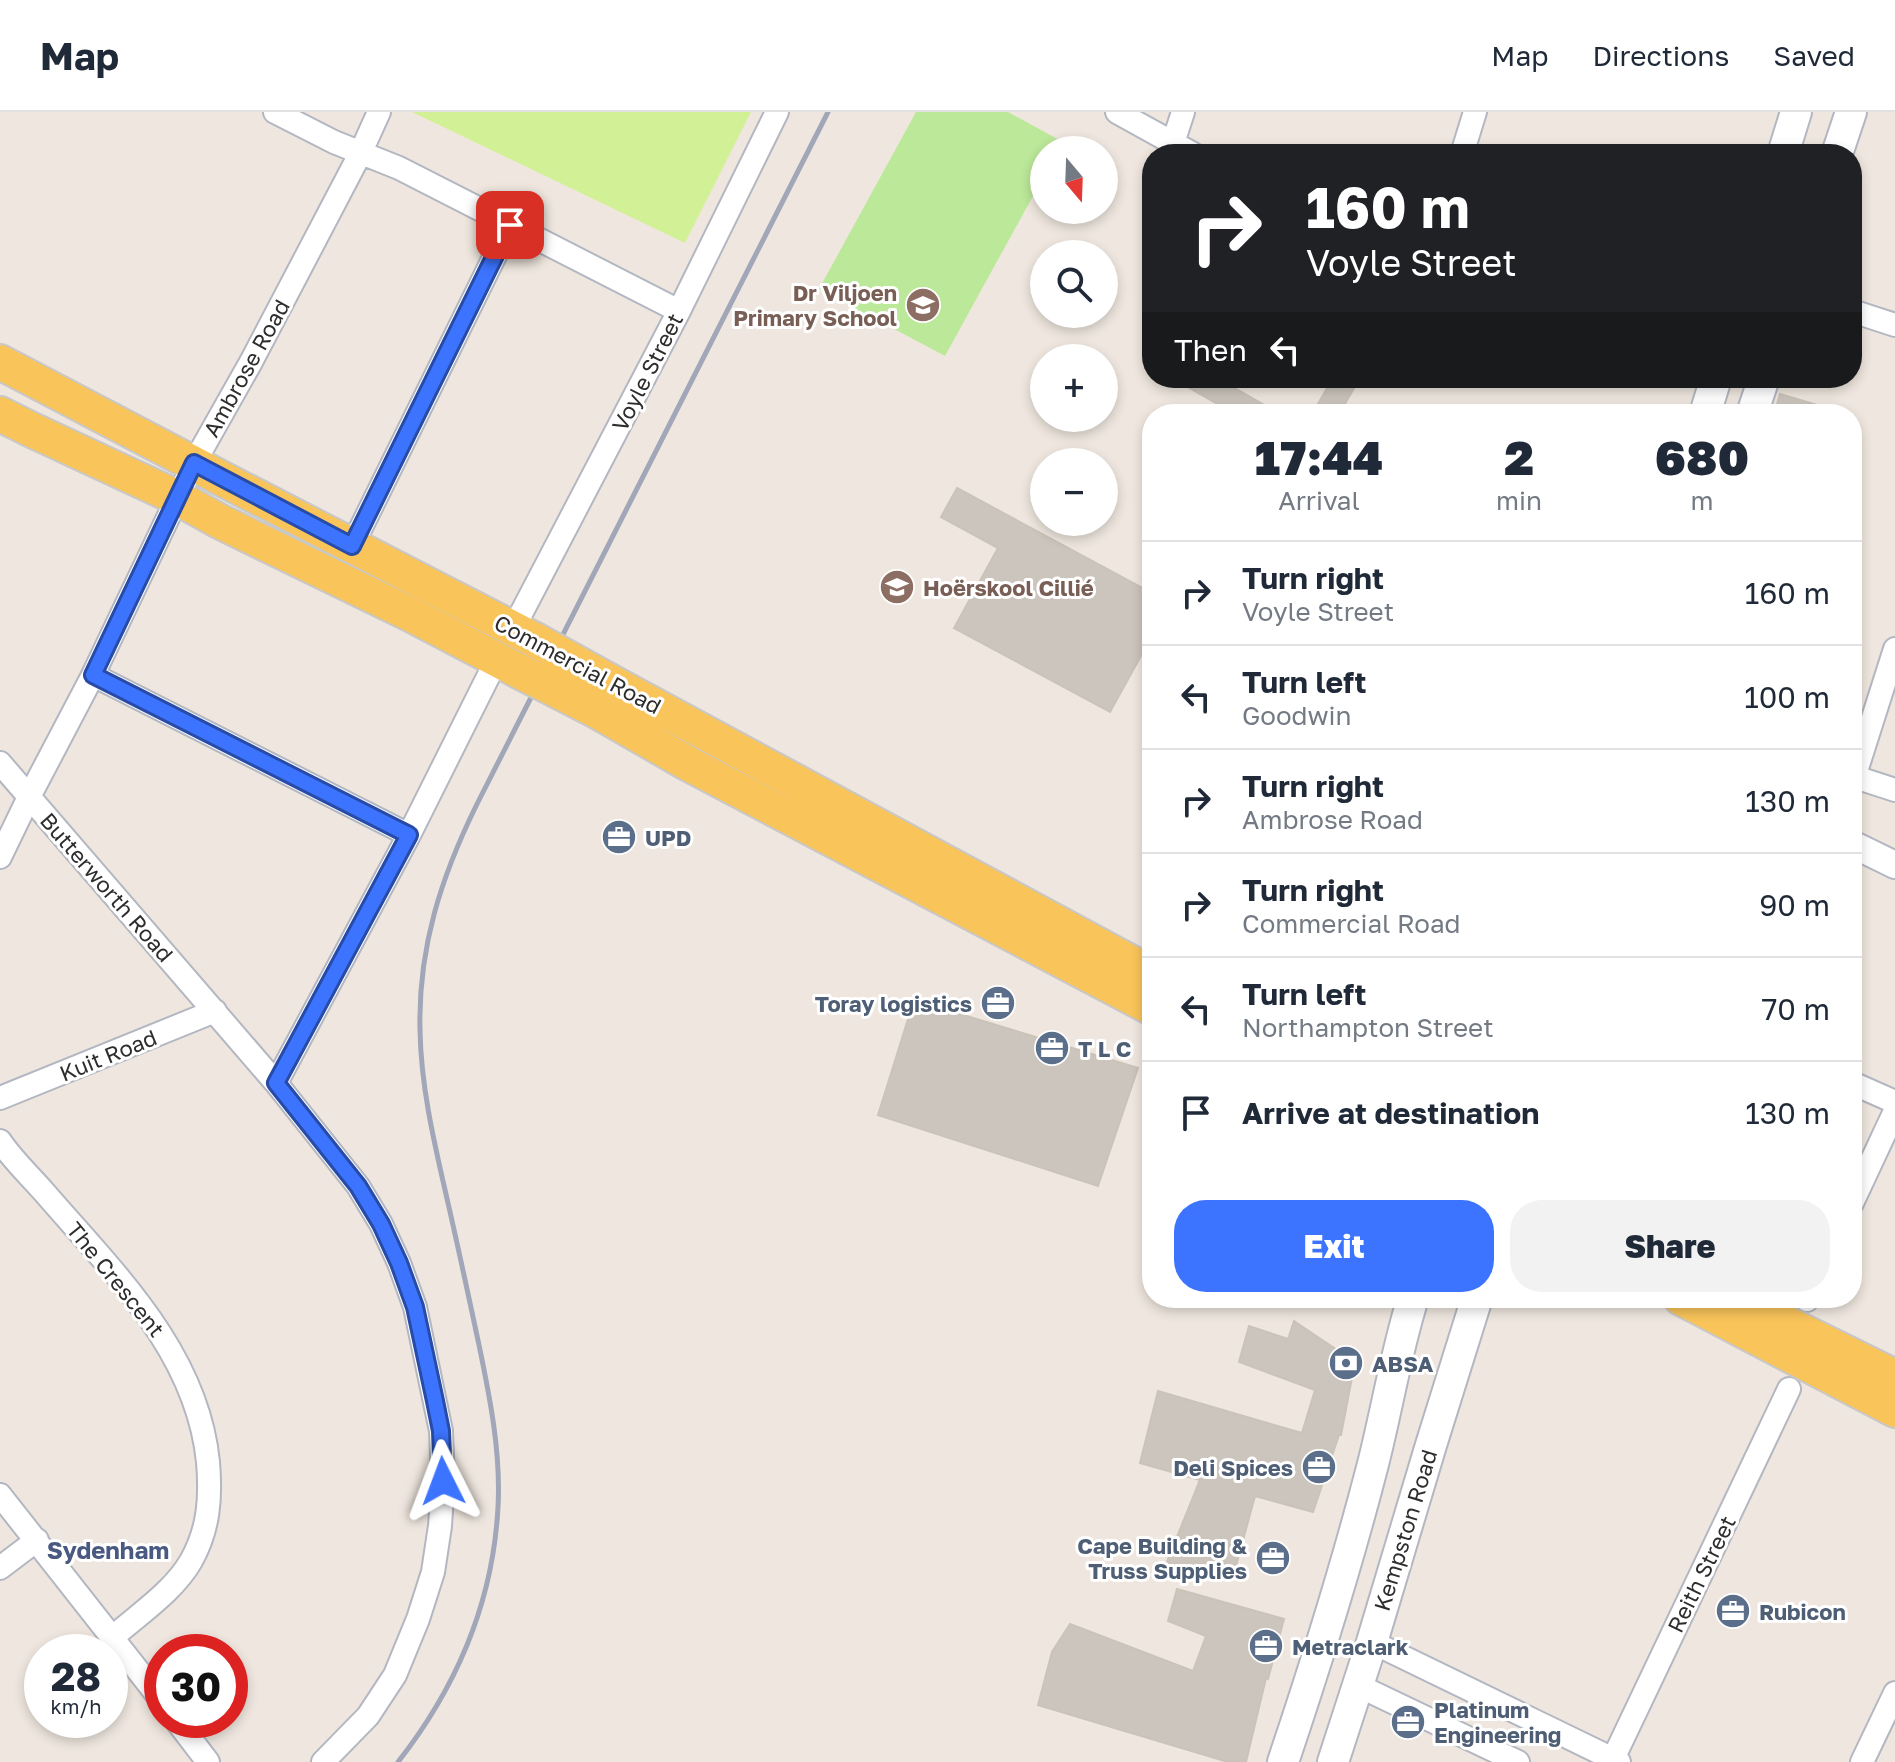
<!DOCTYPE html>
<meta charset="utf-8">
<style>
:root{--surface:#fff;--page:#f2f2f3;--text:#1f2937;--muted:#747a83;--line:#e0e1e3;--accent:#3c74ff}
body{margin:0;font-family:"Golos Text",sans-serif;background:var(--page);color:var(--text);height:100vh;display:flex;flex-direction:column;font-size:30px;white-space:nowrap}
*{box-sizing:border-box;margin:0}
p{font-size:26px;color:var(--muted)}
.icon{flex:none;width:44px;height:44px;fill:none;stroke:currentColor;stroke-width:2;stroke-linecap:round;stroke-linejoin:round}
.map{position:relative;flex:1;overflow:hidden}
.panel{position:absolute;left:1142px;top:292px;width:720px;height:904px;display:flex;flex-direction:column;background:var(--surface);border-radius:32px;box-shadow:0 4px 12px #0003}
.panel>*{flex:none}
.top-card{position:absolute;left:1142px;top:32px;width:720px;height:244px;border-radius:32px;box-shadow:0 4px 12px #0003;background:#202124;color:#fff;overflow:hidden}
.needle{width:52px;rotate:161deg}
.buttons{position:absolute;left:1030px;top:24px;display:grid;gap:16px}
.buttons a{display:grid;place-items:center;width:88px;height:88px;border-radius:50%;background:var(--surface);box-shadow:0 4px 12px #0003;font-size:40px}
.speed{position:absolute;left:24px;top:1522px;display:flex;gap:16px;font-size:40px;font-weight:700;text-align:center}
.speed>*{display:grid;place-content:center;width:104px;height:104px;border-radius:50%;background:var(--surface);box-shadow:0 4px 12px #0003;line-height:1}
.speed small{font-size:20px;font-weight:400}
.speed .limit{border:12px solid #d22;background:#fff;color:#111}
.pin{position:absolute;display:grid;place-items:center;width:68px;height:68px;color:#fff;margin:-34px;border-radius:16px;box-shadow:0 4px 12px #0006}
.me{position:absolute;width:88px;margin:-44px;rotate:357deg;stroke-linejoin:round;filter:drop-shadow(0 0 6px #0008)}
.turn{display:flex;align-items:center;gap:28px;height:168px;padding:0 32px;font-size:36px}
.turn .icon{width:104px;height:104px;stroke-width:2.5}
.turn b{display:block;font-size:56px;line-height:68px}
.then{display:flex;align-items:center;height:76px;padding:0 32px;background:#0003;gap:16px;font-size:30px}
.eta{display:flex;justify-content:space-evenly;align-items:center;height:136px;text-align:center}
.eta b{font-size:48px;font-weight:800;line-height:56px}
.action{display:flex;gap:16px;margin-top:auto;padding:16px 32px}
.action a{flex:1;height:92px;border-radius:32px;background:var(--accent);color:#fff;font-size:32px;font-weight:800;line-height:92px;text-align:center}
.action a+a{background:var(--page);color:var(--text)}
ul{padding:0;list-style:none}
li{display:flex;align-items:center;gap:24px;height:104px;padding:0 32px;border-top:2px solid var(--line)}
li div{flex:1}
li b{display:block;font-size:30px}
li em{font-style:normal}
header{display:flex;align-items:center;gap:48px;box-sizing:border-box;height:112px;padding:0 40px;background:var(--surface);border-bottom:2px solid var(--line)}
header strong{font-size:38px}
nav{display:flex;gap:44px;margin-inline-start:auto;font-size:28px}
.map>svg:first-child{display:block}
.green{fill:#bce899}
.pitch{fill:#d2f095}
.building{fill:#cbc5bd;stroke:#cbc3b8;stroke-width:2}
.lines{fill:none;stroke-linecap:round;stroke-linejoin:round}
.minor-casing{stroke:#b3b7c1;stroke-width:26}
.tertiary-casing{stroke:#b3b7c1;stroke-width:30}
.secondary-casing{stroke:#b3b7c1;stroke-width:34}
.primary-casing{stroke:#c8c8c8;stroke-width:38}
.minor{stroke:#fff;stroke-width:22}
.tertiary{stroke:#fff;stroke-width:26}
.secondary{stroke:#fff;stroke-width:30}
.primary{stroke:#f9c45a;stroke-width:34}
.rail{stroke:#a1a7b8;stroke-width:5}
.primary-bridge-casing{stroke:#c8c8c8;stroke-width:38;stroke-linecap:butt}
.primary-bridge{stroke:#f9c45a;stroke-width:34}
.route-casing{stroke:#274ba6;stroke-width:20}
.route{stroke:#3c74ff;stroke-width:14}
.labels{text-anchor:middle;dominant-baseline:central;stroke-width:6;stroke-linejoin:round;paint-order:stroke}
.education-label{font-size:22px;font-weight:bold;fill:#785e54;stroke:#fff;text-anchor:end}
.street-label{font-size:22px;fill:#2d2d2d;stroke:#fff}
.service-label{font-size:22px;font-weight:bold;fill:#4e5e75;stroke:#fff;text-anchor:start}
.neighbourhood-label{font-size:24px;font-weight:bold;fill:#4a5981;stroke:#fff}
</style>
<header>
<strong>Map</strong>
<nav><a>Map</a><a>Directions</a><a>Saved</a></nav>
</header>
<div class="map">
<svg width="1895" height="1650" viewBox="0 0 1895 1650">
<rect width="100%" height="100%" fill="#efe7df"/>
<path class="green" d="M916,0H1008L1063,30L1058,38H1044V64L945,244L819,177Z"/>
<path class="pitch" d="M412,0H751L685,131Z"/>
<path class="building" d="M1172,266H1217L1280,302H1235Z
M1333,266H1360L1339,302H1312Z
M1780,282L1834,298V302H1774Z
M957,376L1152,481V524L1110,600L954,516L998,436L941,405Z
M914,888L1138,956L1098,1074L878,1003Z
M1294,1209L1355,1250L1341,1323H1339L1313,1400L1255,1384L1233,1465L1166,1452L1200,1368L1140,1351L1158,1279L1302,1321L1315,1278L1239,1250L1249,1214L1288,1227Z
M1177,1477L1284,1507L1268,1567L1266,1566L1246,1650H1228L1038,1593L1052,1540L1070,1512L1193,1559L1206,1524L1168,1509Z"/>
<g class="lines">
<g class="minor-casing">
<path id="minor" d="M275,0L334,30L399,56L679,199
M1117,0L1193,42
M1173,31L1183,0
M1462,42L1475,0
M1852,199L1895,213
M352,434L510,113
M513,517L679,199L777,0
M93,563L409,723
M0,651L276,971L358,1074L381,1112L399,1151L415,1195L441,1319L443,1369L440,1414L433,1460L418,1507L395,1563L368,1604L323,1650
M1855,665L1895,678
M1852,672L1895,537
M0,745L29,685L93,563L194,351L251,250L360,42L379,0
M276,971L409,723L497,547
M1852,971L1895,990
M0,986L215,899
M0,1029C12,1047 29,1063 44,1080C112,1159 197,1239 208,1350C211,1386 209,1417 191,1449C173,1480 139,1502 113,1525
M1852,1091L1895,999
M1807,1188L1808,1186
M0,1383L162,1589
M0,1456L37,1428
M1372,1530L1619,1650
M1357,1573L1518,1650
M176,1608L208,1650
M1613,1647L1789,1277
M1862,1650L1895,1581"/>
</g>
<g class="tertiary-casing">
<path id="tertiary" d="M1852,732L1895,753"/>
</g>
<g class="secondary-casing">
<path id="secondary" d="M1783,42L1796,0
M1837,42L1851,0
M1705,302L1716,266
M1752,302L1764,266
M1283,1650C1316,1552 1347,1453 1373,1352C1387,1297 1396,1240 1413,1186
M1333,1650L1372,1530L1431,1333L1477,1186"/>
</g>
<g class="primary-casing">
<path id="primary" d="M0,250L238,375L535,528
M0,302L32,318L178,386L219,409L410,502L517,558
M611,570L1152,862
M595,598L687,651L1152,896
M1681,1186L1895,1298
M1735,1186L1895,1265"/>
</g>
<use href="#minor" class="minor"/>
<use href="#tertiary" class="tertiary"/>
<use href="#secondary" class="secondary"/>
<use href="#primary" class="primary"/>
<path class="rail" d="M398,1650C456,1576 493,1490 498,1395C501,1341 490,1286 479,1233C469,1186 459,1139 448,1091C435,1034 421,977 420,918C418,836 441,765 477,692L828,0"/>
<g class="primary-bridge-casing">
<path id="primary-bridge" d="M535,528L611,570
M517,558L595,598"/>
</g>
<use href="#primary-bridge" class="primary-bridge"/>
</g>
<g class="lines">
<g class="route-casing">
<path id="route" d="M443,1369L441,1319L435,1289L415,1195L399,1151L381,1112L358,1074L276,971L409,723L93,563L194,351L352,434L510,113"/>
</g>
<use href="#route" class="route"/>
</g>
<defs>
<g id="school-disc" transform="scale(1.8)"><circle r="9.5" fill="#8d6e63" stroke="#fff"/><path d="M0-5L7-2L0 1L-7-2ZM-4 1L0 2.5L4 1V4Q0 6-4 4Z" fill="#fff"/></g>
<g id="office-disc" transform="scale(1.8)"><circle r="9.5" fill="#5c6f8a" stroke="#fff"/><path d="M-6-3h4V-5.5h4V-3h4V5H-6ZM-1-4.5V-3h2v-1.5ZM-6 0V1H6V0Z" fill="#fff"/></g>
<g id="bank-disc" transform="scale(1.8)"><circle r="9.5" fill="#5c6f8a" stroke="#fff"/><path d="M-6-4H6V4H-6ZM0-2.3a2.3 2.3 0 1 0 0 4.6a2.3 2.3 0 1 0 0-4.6Z" fill="#fff"/></g>
</defs>
<g fill-rule="evenodd">
<use href="#school-disc" x="923" y="193"/>
<use href="#school-disc" x="897" y="475"/>
<use href="#office-disc" x="619" y="725"/>
<use href="#office-disc" x="998" y="891"/>
<use href="#office-disc" x="1052" y="936"/>
<use href="#bank-disc" x="1346" y="1251"/>
<use href="#office-disc" x="1319" y="1355"/>
<use href="#office-disc" x="1273" y="1446"/>
<use href="#office-disc" x="1733" y="1499"/>
<use href="#office-disc" x="1266" y="1534"/>
<use href="#office-disc" x="1408" y="1610"/>
</g>
<g class="labels">
<g class="education-label">
<text x="897" y="180">Dr Viljoen<tspan x="897" dy="25">Primary School</tspan></text>
<text x="923" y="475" text-anchor="start">Hoërskool Cillié</text>
</g>
<g class="street-label">
<text transform="translate(246 256) rotate(-61)">Ambrose Road</text>
<text transform="translate(647 260) rotate(-63)">Voyle Street</text>
<text transform="translate(578 552) rotate(28)">Commercial Road</text>
<text transform="translate(107 775) rotate(49)">Butterworth Road</text>
<text transform="translate(108 943) rotate(-22)">Kuit Road</text>
<text transform="translate(116 1167) rotate(51)">The Crescent</text>
<text transform="translate(1405 1418) rotate(-73)">Kempston Road</text>
<text transform="translate(1701 1462) rotate(-64)">Reith Street</text>
</g>
<g class="service-label">
<text x="645" y="725">UPD</text>
<text x="972" y="891" text-anchor="end">Toray logistics</text>
<text x="1078" y="936">T L C</text>
<text x="1372" y="1251">ABSA</text>
<text x="1293" y="1355" text-anchor="end">Deli Spices</text>
<text x="1247" y="1433" text-anchor="end">Cape Building &amp;<tspan x="1247" dy="25">Truss Supplies</tspan></text>
<text x="1759" y="1499">Rubicon</text>
<text x="1292" y="1534">Metraclark</text>
<text x="1434" y="1597">Platinum<tspan x="1434" dy="25">Engineering</tspan></text>
</g>
<g class="neighbourhood-label">
<text x="108" y="1437">Sydenham</text>
</g>
</g>
</svg>
<div class="buttons">
<a><svg class="needle" viewBox="-14 -14 28 28"><path d="M0-13l5 13h-10z" fill="#e53935"/><path d="M0 13l5-13h-10z" fill="#747a83"/></svg></a>
<a><svg class="icon" aria-label="search" viewBox="0 0 24 24"><circle cx="10" cy="10" r="6"/><path d="M15 15l6 6"/></svg></a>
<a>+</a>
<a>−</a>
</div>
<div class="speed"><div>28<small>km/h</small></div><div class="limit">30</div></div>
<div class="pin" style="left:510px;top:113px;background:#d93025"><svg class="icon" aria-label="arrive" viewBox="0 0 24 24"><path d="M6 21V4h12l-3 4 3 4H6"/></svg></div>
<svg class="me" style="left:443px;top:1369px" viewBox="-20 -20 40 40"><path d="M0-17L14 15 0 8-14 15z" fill="#3c74ff" stroke="#fff" stroke-width="4"/></svg>
<div class="top-card">
<div class="turn"><svg class="icon" aria-label="right" viewBox="0 0 24 24"><path d="M7 20v-9h11M14 6l5 5-5 5"/></svg><div><b>160 m</b>Voyle Street</div></div>
<div class="then">Then<svg class="icon" aria-label="left" viewBox="0 0 24 24"><path d="M17 20v-9H6M10 6l-5 5 5 5"/></svg></div>
</div>
<section class="panel">
<div class="eta">
<div><b>17:44</b><p>Arrival</p></div>
<div><b>2</b><p>min</p></div>
<div><b>680</b><p>m</p></div>
</div>
<ul>
<li><svg class="icon" aria-label="right" viewBox="0 0 24 24"><path d="M7 20v-9h11M14 6l5 5-5 5"/></svg><div><b>Turn right</b><p>Voyle Street</p></div><em>160 m</em></li>
<li><svg class="icon" aria-label="left" viewBox="0 0 24 24"><path d="M17 20v-9H6M10 6l-5 5 5 5"/></svg><div><b>Turn left</b><p>Goodwin</p></div><em>100 m</em></li>
<li><svg class="icon" aria-label="right" viewBox="0 0 24 24"><path d="M7 20v-9h11M14 6l5 5-5 5"/></svg><div><b>Turn right</b><p>Ambrose Road</p></div><em>130 m</em></li>
<li><svg class="icon" aria-label="right" viewBox="0 0 24 24"><path d="M7 20v-9h11M14 6l5 5-5 5"/></svg><div><b>Turn right</b><p>Commercial Road</p></div><em>90 m</em></li>
<li><svg class="icon" aria-label="left" viewBox="0 0 24 24"><path d="M17 20v-9H6M10 6l-5 5 5 5"/></svg><div><b>Turn left</b><p>Northampton Street</p></div><em>70 m</em></li>
<li><svg class="icon" aria-label="arrive" viewBox="0 0 24 24"><path d="M6 21V4h12l-3 4 3 4H6"/></svg><div><b>Arrive at destination</b></div><em>130 m</em></li>
</ul>
<div class="action"><a>Exit</a><a>Share</a></div>
</section>
</div>
